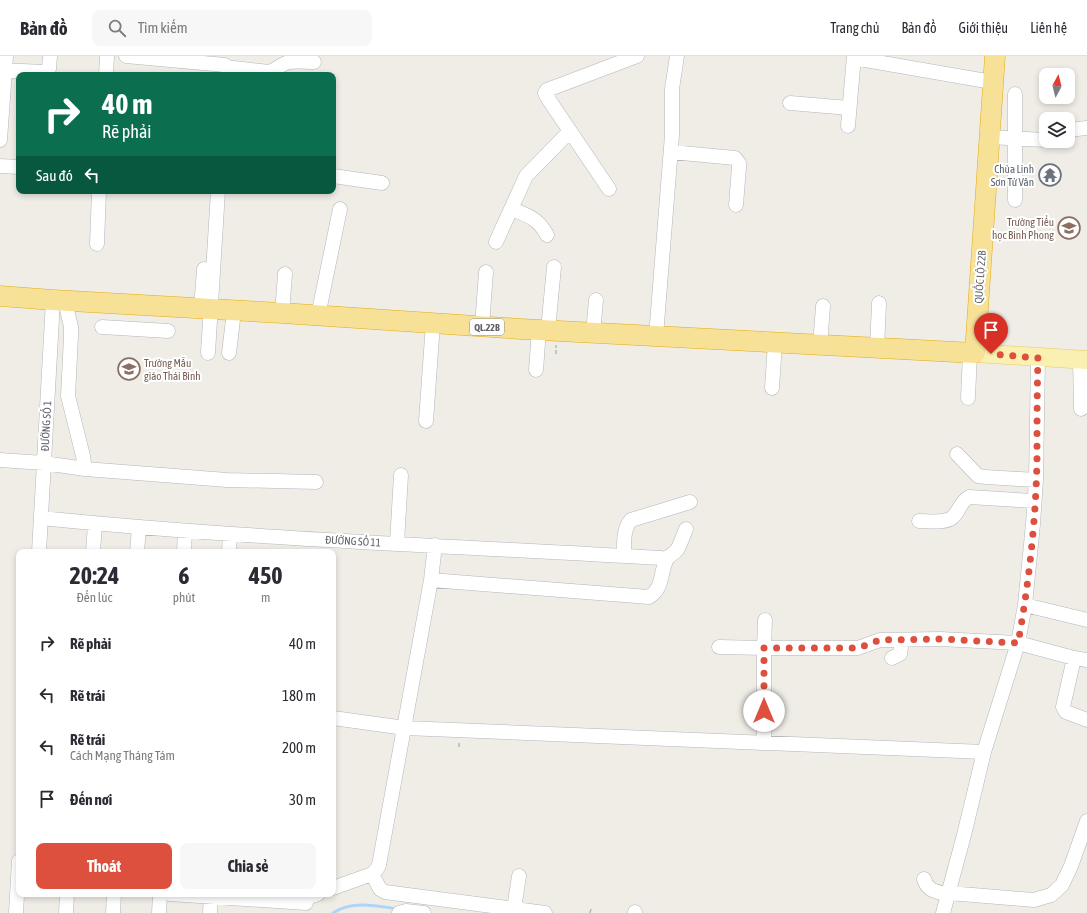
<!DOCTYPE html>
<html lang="vi">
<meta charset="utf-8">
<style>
:root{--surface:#fff;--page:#f7f7f7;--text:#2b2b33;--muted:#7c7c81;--line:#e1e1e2;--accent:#dd503e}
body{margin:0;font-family:"Asap Condensed",sans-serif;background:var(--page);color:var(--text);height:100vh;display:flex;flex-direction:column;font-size:15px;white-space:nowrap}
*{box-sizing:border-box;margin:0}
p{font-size:13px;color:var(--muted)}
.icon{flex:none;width:22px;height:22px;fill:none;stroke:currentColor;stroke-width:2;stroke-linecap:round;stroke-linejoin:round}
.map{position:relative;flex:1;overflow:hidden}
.drawer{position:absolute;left:16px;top:493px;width:320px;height:348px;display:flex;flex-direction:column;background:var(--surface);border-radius:8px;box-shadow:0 2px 6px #0003}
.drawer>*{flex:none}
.guide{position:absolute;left:16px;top:16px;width:320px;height:122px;border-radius:8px;box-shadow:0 2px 6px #0003;background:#0b6e4f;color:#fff;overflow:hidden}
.needle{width:26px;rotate:7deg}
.controls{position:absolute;left:1039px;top:12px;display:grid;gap:8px}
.controls a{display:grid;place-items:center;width:36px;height:36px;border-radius:8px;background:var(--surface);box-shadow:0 2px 6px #0003;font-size:20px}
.pin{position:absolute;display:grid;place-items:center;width:34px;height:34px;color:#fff;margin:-41px -17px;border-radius:50% 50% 50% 0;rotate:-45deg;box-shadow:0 0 4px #0007}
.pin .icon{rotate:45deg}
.me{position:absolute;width:44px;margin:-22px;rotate:0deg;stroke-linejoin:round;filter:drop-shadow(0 0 3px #0008)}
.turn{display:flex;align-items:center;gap:14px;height:84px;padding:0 20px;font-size:18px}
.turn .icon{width:52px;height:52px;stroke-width:2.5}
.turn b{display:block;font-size:28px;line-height:34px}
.then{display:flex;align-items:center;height:38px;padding:0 20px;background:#0003;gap:8px;font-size:15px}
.eta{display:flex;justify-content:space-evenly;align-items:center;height:68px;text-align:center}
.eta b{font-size:24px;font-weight:700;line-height:28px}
.primary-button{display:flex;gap:8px;margin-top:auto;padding:8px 20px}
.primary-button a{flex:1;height:46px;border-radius:8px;background:var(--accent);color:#fff;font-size:16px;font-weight:700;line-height:46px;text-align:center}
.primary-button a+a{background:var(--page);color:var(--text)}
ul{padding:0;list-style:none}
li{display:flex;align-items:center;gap:12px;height:52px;padding:0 20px}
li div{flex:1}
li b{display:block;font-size:15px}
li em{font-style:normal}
header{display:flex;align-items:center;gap:24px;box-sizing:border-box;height:56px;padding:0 20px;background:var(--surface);border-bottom:1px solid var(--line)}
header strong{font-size:19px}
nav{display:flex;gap:22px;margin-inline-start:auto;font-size:14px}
.search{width:280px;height:36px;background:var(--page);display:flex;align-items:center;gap:10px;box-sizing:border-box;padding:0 14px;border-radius:8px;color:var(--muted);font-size:15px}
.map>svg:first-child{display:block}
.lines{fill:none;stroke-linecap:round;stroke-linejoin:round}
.stream{stroke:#acd5f9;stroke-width:3}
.minor-casing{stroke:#b3b6ba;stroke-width:15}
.major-casing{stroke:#e8c967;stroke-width:19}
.highway-casing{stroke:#e5ab10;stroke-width:21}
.path{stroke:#9ec6ab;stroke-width:1.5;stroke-dasharray:4 2;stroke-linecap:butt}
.minor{stroke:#fff;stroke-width:14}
.major{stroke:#f9f0b1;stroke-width:18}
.highway{stroke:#f6e197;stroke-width:20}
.route{stroke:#dd503e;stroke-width:7;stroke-dasharray:0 12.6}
.labels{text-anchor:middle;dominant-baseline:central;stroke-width:4;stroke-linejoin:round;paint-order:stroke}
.shield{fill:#fff;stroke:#8e9094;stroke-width:1}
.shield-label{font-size:10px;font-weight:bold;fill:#5e6166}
.worship-label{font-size:11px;fill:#5b616d;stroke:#fff;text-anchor:end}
.education-label{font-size:11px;fill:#785e54;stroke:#fff;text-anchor:end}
.street-label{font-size:11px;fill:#5e6166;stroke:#fff}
</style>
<header>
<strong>Bản đồ</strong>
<div class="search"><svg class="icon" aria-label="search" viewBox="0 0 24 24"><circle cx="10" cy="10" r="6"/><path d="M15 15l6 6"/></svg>Tìm kiếm</div>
<nav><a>Trang chủ</a><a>Bản đồ</a><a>Giới thiệu</a><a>Liên hệ</a></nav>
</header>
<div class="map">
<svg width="1087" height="857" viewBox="0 0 1087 857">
<rect width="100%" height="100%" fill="#efede6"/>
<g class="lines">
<path class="stream" d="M333,857C352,844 377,850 398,853"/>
<g class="minor-casing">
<path id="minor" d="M126,0L225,9
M854,2L992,26
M225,11L269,16C276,14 281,8 289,6C297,5 306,6 314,6
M0,14L44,16L49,13L50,0
M106,19L107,0
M790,47L849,52
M848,70L854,0
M1068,74L1087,72
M989,81L1046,84
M0,84L6,0
M671,96L735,102L739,107V111L736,149
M0,110L19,111
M333,120L382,127
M609,133L547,41L545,37L547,34L637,0
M1015,144V38
M512,153C528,160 538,162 547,179
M496,186L526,120L570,75
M97,188L99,135
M65,245L71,271V280L68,340L83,400L85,413
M201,252L204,213
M282,257L285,218
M318,260L340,153
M482,270L486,216
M102,271L168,275
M548,274L554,211
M593,277L596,244
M656,280L672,79V33L677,0
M820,289L823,250
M877,292L879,247
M208,297L218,135
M229,297L234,255
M1080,303L1081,353
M536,314L539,274
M772,332L775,287
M968,342L970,297
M426,365L433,267
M957,398L978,420L986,421L1036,424
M0,404L44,407L85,413L227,424L316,426
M41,462C247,483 454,490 660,502L666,503
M919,465C929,465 945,468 953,461C960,454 960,446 969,441L1034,445
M397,487L401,419
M435,489L431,524L649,541C663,533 660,518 666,505C667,500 674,498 677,494C681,487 683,480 686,473
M39,496L53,244
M93,496L95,468
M137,496L139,472
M184,496L185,475
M229,496L230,478
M624,500C624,487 623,473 631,464L690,446
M1025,549L1087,564
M719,591L764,592L765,564
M892,602L900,598L902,584
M1074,602L1063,651L1066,656L1087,664
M333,662L405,672L984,696
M764,687V592H858L880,584L940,583L1018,587L1074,602L1087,604
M372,818L380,833L385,836L545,857
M924,823C928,836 936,835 948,839
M333,832L372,818L377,813L379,809L431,524
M949,837L1034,844L1051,839L1062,829L1071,810L1087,765
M170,838L306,847
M307,842L318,838
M514,853L519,820
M16,857L19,805
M66,857L67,838
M113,857L114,838
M159,857L160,838
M210,857L211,838
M399,857L406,855L424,857
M635,857V856
M943,857L964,779L984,696L1018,587L1025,549L1033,468L1036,424L1038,301"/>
</g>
<g class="major-casing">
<path id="major" d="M975,297L1087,304"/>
</g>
<g class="highway-casing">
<path id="highway" d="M0,240L53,244L282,257L521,273L975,297L995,0"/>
</g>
<path class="path" d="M556,298V289
M459,691V686
M590,857L591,853"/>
<use href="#minor" class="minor"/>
<use href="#major" class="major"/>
<use href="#highway" class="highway"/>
</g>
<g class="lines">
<path class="route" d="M764,655V592H858L880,584L940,583L1018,587C1029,527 1036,463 1037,402C1037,369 1037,335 1038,302L991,298"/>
</g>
<defs>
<g id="temple-ring" transform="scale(1.15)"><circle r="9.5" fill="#fff" stroke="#6b7280" stroke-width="1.5"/><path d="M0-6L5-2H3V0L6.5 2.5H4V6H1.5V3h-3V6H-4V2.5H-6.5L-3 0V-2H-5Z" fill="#6b7280"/></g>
<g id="school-ring" transform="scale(1.15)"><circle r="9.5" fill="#fff" stroke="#8d6e63" stroke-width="1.5"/><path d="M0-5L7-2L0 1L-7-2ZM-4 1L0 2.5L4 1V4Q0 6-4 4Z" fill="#8d6e63"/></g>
</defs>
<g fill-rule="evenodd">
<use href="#temple-ring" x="1050" y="119"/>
<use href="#school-ring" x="1069" y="172"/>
<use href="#school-ring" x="129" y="313"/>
</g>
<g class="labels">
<rect class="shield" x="470" y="263" width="34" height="16" rx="3"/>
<g class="shield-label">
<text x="487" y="271">QL.22B</text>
</g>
<g class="worship-label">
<text x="1034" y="113">Chùa Linh<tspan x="1034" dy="13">Sơn Từ Vân</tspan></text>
</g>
<g class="education-label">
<text x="1054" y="166">Trường Tiểu<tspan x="1054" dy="13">học Bình Phong</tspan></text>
<text x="144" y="307" text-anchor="start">Trường Mẫu<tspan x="144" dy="13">giáo Thái Bình</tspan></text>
</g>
<g class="street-label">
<text transform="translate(980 221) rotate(-86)">QUỐC LỘ 22B</text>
<text transform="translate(46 370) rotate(-87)">ĐƯỜNG SỐ 1</text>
<text transform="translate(353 485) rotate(3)">ĐƯỜNG SỐ 11</text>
</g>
</g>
</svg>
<div class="controls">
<a><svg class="needle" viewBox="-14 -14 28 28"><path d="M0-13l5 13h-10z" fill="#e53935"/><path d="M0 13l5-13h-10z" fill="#7c7c81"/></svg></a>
<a><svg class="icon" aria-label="layers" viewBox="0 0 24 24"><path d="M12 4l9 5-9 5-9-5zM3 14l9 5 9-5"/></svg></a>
</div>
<div class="pin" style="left:991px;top:298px;background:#d93025"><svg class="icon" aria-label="arrive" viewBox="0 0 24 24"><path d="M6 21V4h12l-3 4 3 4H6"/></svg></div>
<svg class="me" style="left:764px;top:655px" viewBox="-20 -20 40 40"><circle r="19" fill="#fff"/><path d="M0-13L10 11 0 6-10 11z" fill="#dd503e"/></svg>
<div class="guide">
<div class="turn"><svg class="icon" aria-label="right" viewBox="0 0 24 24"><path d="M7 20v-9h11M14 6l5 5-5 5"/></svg><div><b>40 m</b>Rẽ phải</div></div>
<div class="then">Sau đó<svg class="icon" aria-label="left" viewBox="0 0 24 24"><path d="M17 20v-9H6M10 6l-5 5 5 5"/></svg></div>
</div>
<section class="drawer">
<div class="eta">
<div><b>20:24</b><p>Đến lúc</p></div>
<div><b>6</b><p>phút</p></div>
<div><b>450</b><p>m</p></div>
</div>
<ul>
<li><svg class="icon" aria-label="right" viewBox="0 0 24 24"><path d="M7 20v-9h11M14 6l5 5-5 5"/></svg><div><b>Rẽ phải</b></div><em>40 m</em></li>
<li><svg class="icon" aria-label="left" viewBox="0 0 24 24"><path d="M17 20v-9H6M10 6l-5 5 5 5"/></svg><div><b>Rẽ trái</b></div><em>180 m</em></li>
<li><svg class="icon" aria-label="left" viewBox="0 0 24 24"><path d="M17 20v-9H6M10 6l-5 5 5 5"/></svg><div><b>Rẽ trái</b><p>Cách Mạng Tháng Tám</p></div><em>200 m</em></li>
<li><svg class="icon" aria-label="arrive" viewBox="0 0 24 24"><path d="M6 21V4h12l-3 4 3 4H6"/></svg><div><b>Đến nơi</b></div><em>30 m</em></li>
</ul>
<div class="primary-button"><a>Thoát</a><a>Chia sẻ</a></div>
</section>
</div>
